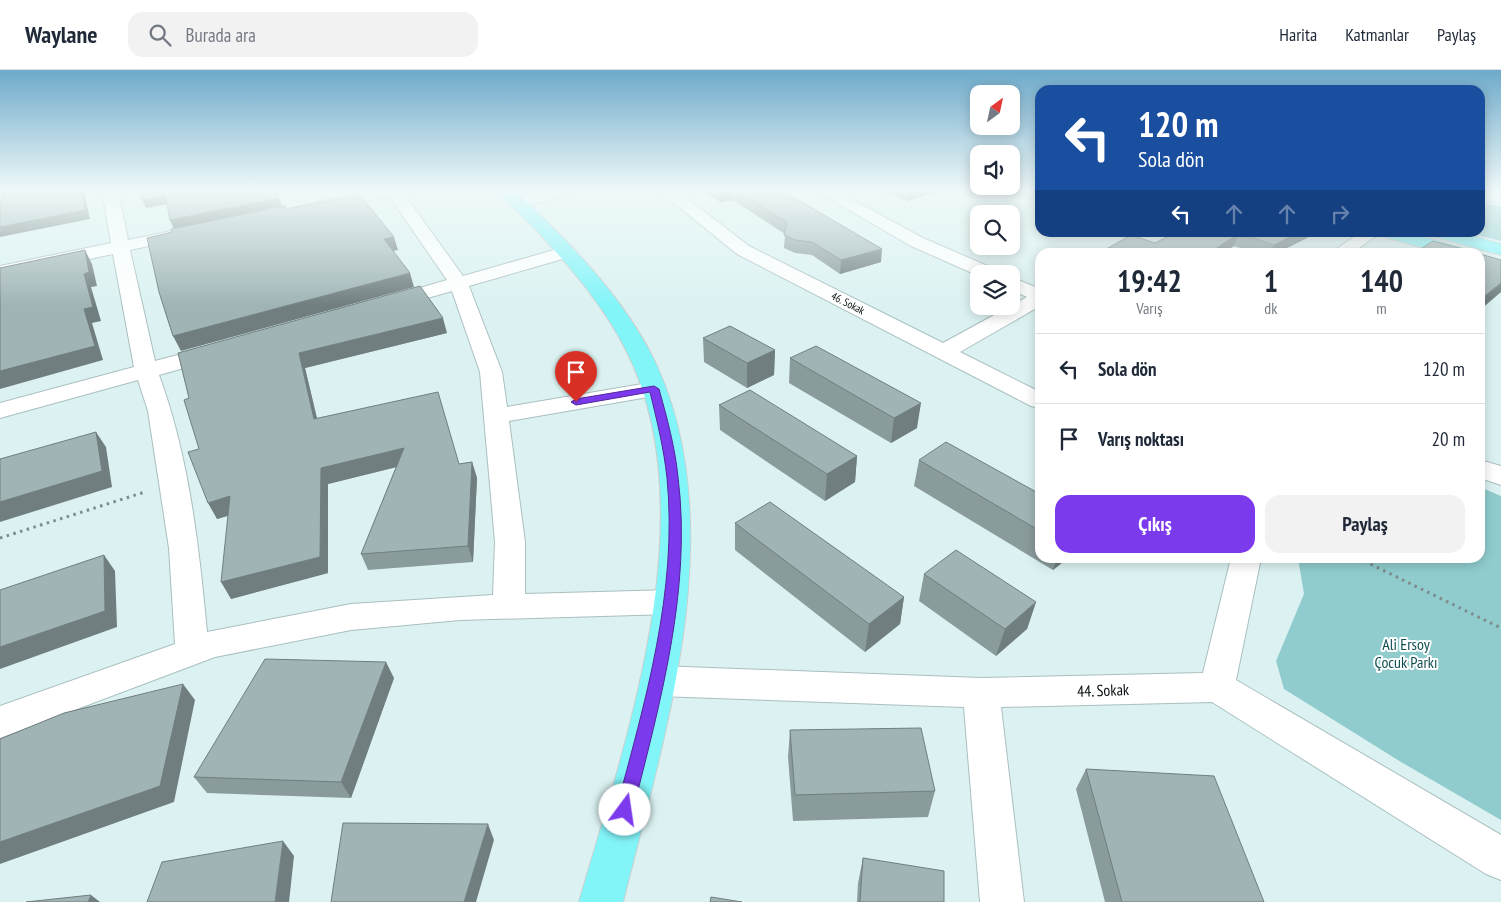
<!DOCTYPE html>
<html lang="tr">
<meta charset="utf-8">
<style>
:root{--surface:#fff;--page:#f2f2f3;--text:#1f2937;--muted:#747a83;--line:#e0e1e3;--accent:#7c3aed}
body{margin:0;font-family:"PT Sans Narrow",sans-serif;background:var(--page);color:var(--text);height:100vh;display:flex;flex-direction:column;font-size:19px;white-space:nowrap}
*{box-sizing:border-box;margin:0}
p{font-size:16px;color:var(--muted)}
.icon{flex:none;width:28px;height:28px;fill:none;stroke:currentColor;stroke-width:2;stroke-linecap:round;stroke-linejoin:round}
.map{position:relative;flex:1;overflow:hidden}
.sheet{position:absolute;left:1035px;top:178px;width:450px;height:315px;display:flex;flex-direction:column;background:var(--surface);border-radius:15px;box-shadow:0 2px 12px #0003}
.sheet>*{flex:none}
.hud{position:absolute;left:1035px;top:15px;width:450px;height:152px;border-radius:15px;box-shadow:0 2px 12px #0003;background:#1a4fa0;color:#fff;overflow:hidden}
.needle{width:32px;rotate:33deg}
.tools{position:absolute;left:970px;top:15px;display:grid;gap:10px}
.tools a{display:grid;place-items:center;width:50px;height:50px;border-radius:10px;background:var(--surface);box-shadow:0 2px 12px #0003;font-size:25px}
.pin{position:absolute;display:grid;place-items:center;width:42px;height:42px;color:#fff;margin:-51px -21px;border-radius:50% 50% 50% 0;rotate:-45deg;box-shadow:0 0 5px #0007}
.pin .icon{rotate:45deg}
.me{position:absolute;width:55px;margin:-28px;rotate:14deg;stroke-linejoin:round;filter:drop-shadow(0 0 4px #0008)}
.turn{display:flex;align-items:center;gap:18px;height:105px;padding:0 20px;font-size:22px}
.turn .icon{width:65px;height:65px;stroke-width:2.5}
.turn b{display:block;font-size:35px;line-height:42px}
.lanes{display:flex;align-items:center;height:48px;padding:0 20px;background:#0003;justify-content:center;gap:25px;direction:ltr}
.lanes .off{opacity:.35}
.eta{display:flex;justify-content:space-evenly;align-items:center;height:85px;text-align:center}
.eta b{font-size:30px;font-weight:700;line-height:35px}
.button{display:flex;gap:10px;margin-top:auto;padding:10px 20px}
.button a{flex:1;height:58px;border-radius:15px;background:var(--accent);color:#fff;font-size:20px;font-weight:700;line-height:58px;text-align:center}
.button a+a{background:var(--page);color:var(--text)}
ul{padding:0;list-style:none}
li{display:flex;align-items:center;gap:15px;height:70px;padding:0 20px;border-top:1px solid var(--line)}
li div{flex:1}
li b{display:block;font-size:19px}
li em{font-style:normal}
header{display:flex;align-items:center;gap:30px;box-sizing:border-box;height:70px;padding:0 25px;background:var(--surface);border-bottom:1px solid var(--line)}
header strong{font-size:24px}
nav{display:flex;gap:28px;margin-inline-start:auto;font-size:18px}
.search{width:350px;height:45px;background:var(--page);display:flex;align-items:center;gap:12px;box-sizing:border-box;padding:0 18px;border-radius:15px;color:var(--muted);font-size:19px}
.map>svg:first-child{display:block}
.green{fill:#90ccce}
.lines{fill:none;stroke-linecap:round;stroke-linejoin:round}
.minor-casing{stroke:#aabfbf;stroke-width:2}
.major-casing{stroke:#cdcfcf;stroke-width:2}
.path{stroke:#7c8b8c;stroke-width:3;stroke-dasharray:2.5 4.5;stroke-linecap:butt}
.minor{fill:#fff;fill-rule:evenodd}
.major{fill:#82f5f9;fill-rule:evenodd}
.wall{fill:#8a9b9c}
.shaded-wall{fill:#707e7f}
.building{fill:#a0b4b5;stroke:#707e7f}
.route{fill:#7c3aed;stroke:#51269a}
.labels{text-anchor:middle;dominant-baseline:central;stroke-width:4;stroke-linejoin:round;paint-order:stroke}
.far-street-label{font-size:11px;fill:#070e0f;stroke:#fff}
.near-park-label{font-size:16px;fill:#104e51;stroke:#fff}
.near-street-label{font-size:16px;fill:#070e0f;stroke:#fff}
</style>
<header>
<strong>Waylane</strong>
<div class="search"><svg class="icon" aria-label="search" viewBox="0 0 24 24"><circle cx="10" cy="10" r="6"/><path d="M15 15l6 6"/></svg>Burada ara</div>
<nav><a>Harita</a><a>Katmanlar</a><a>Paylaş</a></nav>
</header>
<div class="map">
<svg width="1501" height="832" viewBox="0 0 1501 832">
<rect width="100%" height="100%" fill="#dcf2f2"/>
<path class="green" d="M1480,133L1501,136V171L1469,163L1480,162Z
M1480,417L1501,426V750L1401,692L1284,619L1276,591L1304,524L1298,488H1480Z"/>
<g class="lines">
<g class="minor-casing">
<path id="minor" d="M102,120H118L128,170L185,158L191,159L194,163L191,167L130,180L155,291L215,275L223,277L226,282L223,287L159,305C189,386 199,476 207,562L351,534L493,525L495,472L480,302L452,221L389,239L382,237L379,233L382,229L447,210L389,126L325,139L317,134L319,131L371,120H401L463,206L561,178H573L576,182L573,186L469,216L502,302L507,337L654,312L662,314L666,319L662,324L654,326L509,351L525,472V524L671,520L682,523L687,532L682,541L671,544L460,550L351,560L215,587L0,668V636L175,574L169,478L148,341L138,310L0,348V333L134,297L113,184L0,208V196L111,173Z
M552,120H578L576,123L518,138L510,133L512,130Z
M658,120H676L749,176L943,273L1027,227L1011,220V207L1040,219V236L960,282L1040,322V338L1031,336L737,184Z
M815,120H834L923,168L997,200L999,204H979V206L911,176Z
M1480,120L1501,122V132L1480,129Z
M1361,162H1382L1353,182H1332Z
M1480,390L1501,396V415L1480,408Z
M1231,488H1261L1236,610L1501,765V810L1486,804L1212,632L1001,637L1024,832H980L964,637L658,626L646,621L640,611L646,601L658,596L981,608L1203,603Z"/>
</g>
<g class="major-casing">
<path id="major" d="M497,120H514C564,167 616,219 649,280C736,446 665,662 623,832H579C626,670 708,441 626,280C604,236 571,198 538,162C525,148 508,135 497,120Z
M1379,162H1408L1462,178L1465,182H1438L1381,166Z
M1430,162H1459L1501,174V185L1432,166Z"/>
</g>
<path class="path" d="M0,468L145,422
M1358,488L1501,558"/>
<use href="#minor" class="minor"/>
<use href="#major" class="major"/>
</g>
<path class="wall" d="M701,120H781L881,192L840,204L812,185L795,183L784,178L785,164L733,130L720,132Z
M880,120H943L907,131Z
M1177,162H1310L1307,168L1279,182H1253L1234,176L1155,173Z
M447,263L305,298L317,349L459,394L472,392L477,408L473,492L368,500L361,484L396,397L328,414V503L231,529L228,446L217,449L199,379L189,328L178,283Z
M703,268L775,280L774,305L747,318L704,292Z
M790,288L917,358L891,373L789,313Z
M719,335L857,386L855,412L825,431L720,360Z
M919,390L1040,424V488H1068L1053,500L914,416Z
M735,453L904,527L900,554L865,582L735,480Z
M924,504L1036,532L1027,559L996,586L919,531Z
M394,608L351,728L207,723L194,707Z
M790,660L935,721L928,747L793,751L788,687Z
M1086,699L1264,832H1105L1076,719Z
M863,788L944,832H857L858,813Z"/>
<path class="shaded-wall" d="M81,120H86L85,127L90,149L0,167V157Z
M719,120H733V130L720,132Z
M908,120H943L907,131Z
M165,125L169,134L146,138L142,130Z
M279,128L282,136L174,159L170,150Z
M1299,162H1310L1307,168L1279,182H1271L1274,175Z
M1239,163L1234,176L1225,182H1211Z
M394,167L398,180L388,182L384,169Z
M882,179L881,192L840,204L841,190Z
M85,180L92,194L97,216L91,217L101,251L92,253L103,290L0,319V301L84,239V204Z
M410,203L414,217L181,281L173,266Z
M1501,213V222L1480,240V230Z
M443,248L447,263L305,298L321,365L314,349L299,283Z
M775,280L774,305L747,318V293Z
M921,333L917,358L891,373L894,348Z
M96,362L106,377L112,417L0,452V432Z
M404,378L409,394L328,414V503L231,529L221,512L321,398Z
M857,386L855,412L825,431L827,404Z
M472,392L477,408L473,492L468,476Z
M230,426L239,442L217,449L208,433Z
M104,485L115,501L117,557L0,599V577Z
M1057,488H1068L1053,500Z
M904,527L900,554L865,582L869,554Z
M1036,532L1027,559L996,586L1005,559Z
M386,592L394,608L351,728L341,712Z
M183,614L195,630L174,732L0,794V772Z
M488,754L494,770L476,832H464Z
M283,771L294,786L289,832H275Z
M91,825L100,832H88Z"/>
<path class="building" d="M4,120H81L85,140L0,157V134Z
M140,120H275L279,128L170,150L165,125L142,130Z
M736,120H781L882,179L841,190L812,172L795,170L784,165L787,152Z
M359,124L394,167L384,169L410,203L173,266L159,222L147,168L172,162L171,159L285,136L286,139Z
M1177,162H1299L1274,175L1239,163L1211,182H1101L1131,165L1155,173Z
M1433,171L1474,182H1416Z
M85,180L89,202L84,204L93,237L84,239L95,276L0,301V198Z
M1480,184L1501,190V213L1480,230Z
M420,216L443,248L299,283L314,349L438,322L459,394L472,392L468,476L361,484L404,378L321,398L320,487L221,512L230,426L208,433L188,382L199,379L184,330L189,328L178,283Z
M730,256L775,280L747,293L703,268Z
M816,276L921,333L894,348L790,288Z
M750,320L857,386L827,404L719,335Z
M96,362L102,401L0,432V389Z
M946,372L1040,424V461L919,390Z
M770,432L904,527L869,554L735,453Z
M956,480L1036,532L1005,559L924,504Z
M104,485L105,541L0,577V520Z
M265,589L386,592L341,712L194,707Z
M183,614L160,716L0,772V669L64,643Z
M921,658L935,721L795,725L790,660Z
M1086,699L1214,706L1264,832H1122Z
M343,753L488,754L464,832H331Z
M283,771L275,832H147L162,792Z
M863,788L944,801V832H860Z
M91,825L88,832H26Z
M711,827L742,832H710Z"/>
<linearGradient id="sky" x2="0" y2="1"><stop stop-color="#6eaaca"/><stop offset="0.51" stop-color="#eff9f9"/><stop offset="1" stop-color="#eff9f9" stop-opacity="0"/></linearGradient>
<rect width="1501" height="236" fill="url(#sky)"/>
<path class="route" d="M654,316L659,319C667,348 675,377 678,407C692,519 660,633 633,740L631,746L625,748L619,746L616,740C645,632 678,521 667,408C664,379 657,351 650,322L576,335L571,332L576,329Z"/>
<g class="labels">
<g class="far-street-label">
<text transform="translate(848 233) rotate(27)">46. Sokak</text>
</g>
<g class="near-park-label">
<text x="1406" y="574">Ali Ersoy<tspan x="1406" dy="18">Çocuk Parkı</tspan></text>
</g>
<g class="near-street-label">
<text transform="translate(1103 620) rotate(-2)">44. Sokak</text>
</g>
</g>
</svg>
<div class="tools">
<a><svg class="needle" viewBox="-14 -14 28 28"><path d="M0-13l5 13h-10z" fill="#e53935"/><path d="M0 13l5-13h-10z" fill="#747a83"/></svg></a>
<a><svg class="icon" aria-label="sound" viewBox="0 0 24 24"><path d="M4 9h4l5-4v14l-5-4H4zM17 9q2 3 0 6"/></svg></a>
<a><svg class="icon" aria-label="search" viewBox="0 0 24 24"><circle cx="10" cy="10" r="6"/><path d="M15 15l6 6"/></svg></a>
<a><svg class="icon" aria-label="layers" viewBox="0 0 24 24"><path d="M12 4l9 5-9 5-9-5zM3 14l9 5 9-5"/></svg></a>
</div>
<div class="pin" style="left:576px;top:332px;background:#d93025"><svg class="icon" aria-label="arrive" viewBox="0 0 24 24"><path d="M6 21V4h12l-3 4 3 4H6"/></svg></div>
<svg class="me" style="left:625px;top:740px" viewBox="-20 -20 40 40"><circle r="19" fill="#fff"/><path d="M0-13L10 11 0 6-10 11z" fill="#7c3aed"/></svg>
<div class="hud">
<div class="turn"><svg class="icon" aria-label="left" viewBox="0 0 24 24"><path d="M17 20v-9H6M10 6l-5 5 5 5"/></svg><div><b>120 m</b>Sola dön</div></div>
<div class="lanes"><svg class="icon" aria-label="left" viewBox="0 0 24 24"><path d="M17 20v-9H6M10 6l-5 5 5 5"/></svg><svg class="icon off" aria-label="ahead" viewBox="0 0 24 24"><path d="M12 20V5M6 11l6-6 6 6"/></svg><svg class="icon off" aria-label="ahead" viewBox="0 0 24 24"><path d="M12 20V5M6 11l6-6 6 6"/></svg><svg class="icon off" aria-label="right" viewBox="0 0 24 24"><path d="M7 20v-9h11M14 6l5 5-5 5"/></svg></div>
</div>
<section class="sheet">
<div class="eta">
<div><b>19:42</b><p>Varış</p></div>
<div><b>1</b><p>dk</p></div>
<div><b>140</b><p>m</p></div>
</div>
<ul>
<li><svg class="icon" aria-label="left" viewBox="0 0 24 24"><path d="M17 20v-9H6M10 6l-5 5 5 5"/></svg><div><b>Sola dön</b></div><em>120 m</em></li>
<li><svg class="icon" aria-label="arrive" viewBox="0 0 24 24"><path d="M6 21V4h12l-3 4 3 4H6"/></svg><div><b>Varış noktası</b></div><em>20 m</em></li>
</ul>
<div class="button"><a>Çıkış</a><a>Paylaş</a></div>
</section>
</div>
